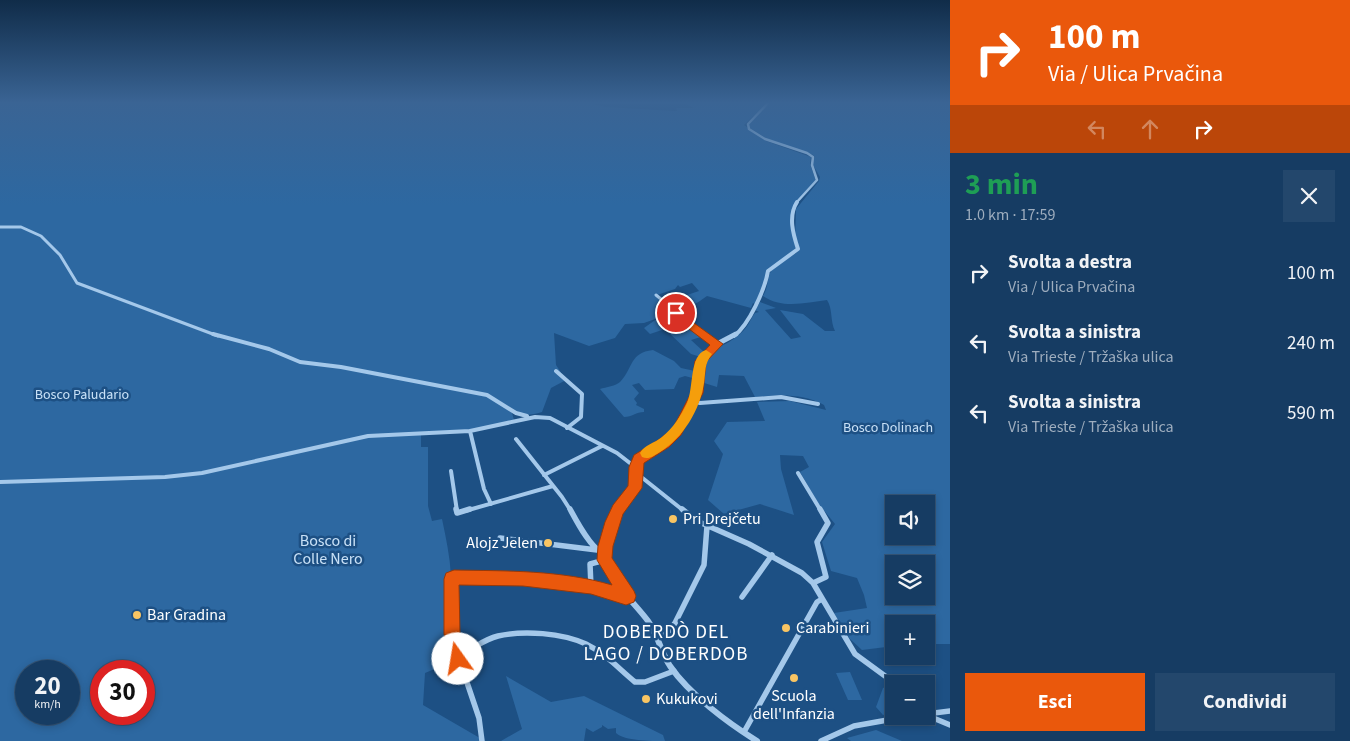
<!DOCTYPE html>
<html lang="it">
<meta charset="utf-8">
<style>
:root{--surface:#163c63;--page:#23476c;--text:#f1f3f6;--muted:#9eadbe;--line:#355678;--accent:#ea580c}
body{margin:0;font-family:"Source Sans 3",sans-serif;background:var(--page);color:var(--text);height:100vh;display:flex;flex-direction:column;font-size:19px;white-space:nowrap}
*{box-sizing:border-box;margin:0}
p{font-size:16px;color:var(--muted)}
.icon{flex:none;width:28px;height:28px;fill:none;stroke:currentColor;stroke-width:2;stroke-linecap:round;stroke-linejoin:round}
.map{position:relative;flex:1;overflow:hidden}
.sheet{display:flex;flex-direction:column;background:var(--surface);width:400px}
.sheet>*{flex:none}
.hud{background:#ea580c;color:#fff;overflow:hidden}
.tools{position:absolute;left:885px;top:495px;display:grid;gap:10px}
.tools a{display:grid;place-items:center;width:50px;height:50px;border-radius:0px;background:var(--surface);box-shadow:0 2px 8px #0003,0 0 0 1px var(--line);font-size:25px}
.speed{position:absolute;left:15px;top:660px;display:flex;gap:10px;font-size:25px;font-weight:700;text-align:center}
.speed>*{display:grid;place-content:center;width:65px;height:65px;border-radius:50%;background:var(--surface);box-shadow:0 2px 8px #0003,0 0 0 1px var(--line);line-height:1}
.speed small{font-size:12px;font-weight:400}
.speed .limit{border:8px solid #d22;background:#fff;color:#111}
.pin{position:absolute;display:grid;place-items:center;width:42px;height:42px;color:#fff;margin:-21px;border:2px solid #fff;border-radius:50%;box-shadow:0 1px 5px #0007}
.me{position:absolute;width:55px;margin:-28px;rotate:347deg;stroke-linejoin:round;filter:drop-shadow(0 0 4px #0008)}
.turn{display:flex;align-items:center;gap:18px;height:105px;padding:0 15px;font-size:22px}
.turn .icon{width:65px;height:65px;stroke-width:2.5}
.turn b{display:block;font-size:35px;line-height:42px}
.lanes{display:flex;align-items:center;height:48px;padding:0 15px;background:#0003;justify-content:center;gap:25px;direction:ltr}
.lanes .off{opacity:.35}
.round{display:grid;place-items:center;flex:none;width:52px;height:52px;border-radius:0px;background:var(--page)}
.summary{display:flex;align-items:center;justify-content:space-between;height:85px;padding:0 15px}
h1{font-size:30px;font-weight:700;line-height:38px;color:#1e9e55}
.button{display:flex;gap:10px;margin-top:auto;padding:10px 15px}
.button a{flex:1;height:58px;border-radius:0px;background:var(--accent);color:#fff;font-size:20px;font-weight:700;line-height:58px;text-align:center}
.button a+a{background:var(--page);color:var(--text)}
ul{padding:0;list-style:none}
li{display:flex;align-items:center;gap:15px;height:70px;padding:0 15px}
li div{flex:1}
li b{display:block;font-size:19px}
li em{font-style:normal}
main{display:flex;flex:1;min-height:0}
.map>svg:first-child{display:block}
.green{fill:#2d68a1;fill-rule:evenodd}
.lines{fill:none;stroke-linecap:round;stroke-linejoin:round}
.minor-far2{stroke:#a4c8ea;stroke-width:3}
.minor-far1{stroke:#a4c8ea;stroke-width:4}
.minor{stroke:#a4c8ea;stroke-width:5.5}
.tertiary-far3{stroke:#a4c8ea;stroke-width:2.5}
.tertiary-far2{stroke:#a4c8ea;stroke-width:4}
.tertiary-far1{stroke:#a4c8ea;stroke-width:5}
.tertiary{stroke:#a4c8ea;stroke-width:6}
.route{fill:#ea580c;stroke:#983908}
.slow{fill:#f59e0b}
.poi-dot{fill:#f9c563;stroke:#1d5084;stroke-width:2}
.labels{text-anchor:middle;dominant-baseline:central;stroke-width:5;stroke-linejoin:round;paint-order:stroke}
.park-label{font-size:14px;fill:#c9e1f7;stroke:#1d5084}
.near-poi-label{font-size:16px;fill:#fff;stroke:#1d5084;text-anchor:start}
.near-park-label{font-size:16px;fill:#c9e1f7;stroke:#1d5084}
.near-quarter-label{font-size:19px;letter-spacing:1px;fill:#fff;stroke:#1d5084}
</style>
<main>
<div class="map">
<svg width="950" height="741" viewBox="0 0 950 741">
<rect width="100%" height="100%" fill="#1d5084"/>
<path class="green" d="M0,102H543L534,103H548L545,102H592L596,105L606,107L675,111H677L676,108H694L682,102H768L744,125L766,141L811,157L810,164L816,181L794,207L793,238L798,249L771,268L755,304L753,303L751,308L707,296C698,302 690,310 679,304L685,298L684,296L699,291L692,283L680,287L678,285L675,289L657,295L677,312L666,316L678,315L704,336L691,340L704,352L701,357L691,354L665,329L650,334L644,328L658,318L644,323L625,324L615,338L589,346L554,333L556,365L566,380L551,388L542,412C517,420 516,409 496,399L512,413L514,420L490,428L421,434V447H428V506L432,521L442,519C446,538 450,557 451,576C452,605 448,633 454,661L425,673L423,705L485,741H0ZM26,671H69V714H26ZM101,671H144V714H101Z
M771,102H950V644H926V624H894V646L862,650L850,639L834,613L867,608L864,595L857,578L831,571L822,542L835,524L818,503L800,472L809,467L803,456L780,455L781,469L794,515L760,504L724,514L708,500L723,454L714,441L727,422L765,421L757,402L790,401L826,410L824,405C804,393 777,395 755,397L744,376L719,375L717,387L701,382C704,342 718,354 741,333C748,327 750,320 755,313L759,312L755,310L760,302L776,308L765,310L791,339L801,337L780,310L803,314L825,331H835C830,321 833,309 827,300C806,303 781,309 763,296C768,288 767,281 770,273C774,263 792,259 799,250L795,240L796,209L819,181L820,177L812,163L815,157L813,155L769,140L750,128L749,124ZM894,504H926V536H894ZM894,564H926V596H894Z
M653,350L674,361L681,368L695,371L696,379L685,376L679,378L674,389L645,390L639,383L632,385L639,393L634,399L637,403L636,405L644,409V412C636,412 632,417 624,417L600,389C606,387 616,386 620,382C634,367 629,353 653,350Z
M850,672L862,700H848L836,673Z
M506,676L551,702L584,696L663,735L665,741C650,741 625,741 616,733V728L608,729L602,725V727L593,732L586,728L584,741H501L522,729Z
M893,684L894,713L883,715L876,707L883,688Z
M876,730L902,741H851L847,738Z"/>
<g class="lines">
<path class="minor-far2" d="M0,227H21L41,236L60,255L77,283L218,336
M656,295L706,336"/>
<path class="minor-far1" d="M213,334L269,349L300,362L341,367L487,395L516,413L527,416
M704,334L717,344
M556,371L582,394L581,417L567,428
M694,401L700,403L781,397L818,404
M470,431L484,489L491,504
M516,439L562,497L571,511
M451,471L457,511
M635,472L684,511
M798,473L821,511
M544,475L602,446
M0,482L165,477L202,473L368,436L470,431L535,417L550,418L617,453L635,467
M465,511L553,486"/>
<path class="minor" d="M456,509L457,513L470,509
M570,509C577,522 591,549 604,554
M682,509L697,521L749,544L802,573L813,583L855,654L896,684
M500,538L597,550
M813,583L826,577L817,542L828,523L820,509
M591,587L590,564L605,560
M742,597L772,555
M658,638L668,632L675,623L704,565L707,526
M458,659C470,650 483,640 498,636C524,630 562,633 586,644C605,653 619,669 635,682H645L674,671
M926,714L950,711
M926,715L950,725
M744,732L817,602L822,599
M482,741L479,718L454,644L451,579C513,579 566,580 626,597
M821,741L854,726L910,716"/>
<path class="tertiary-far3" d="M769,102L748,124L749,129L765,139L807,153L813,157L812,165L817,180L796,203"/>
<path class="tertiary-far2" d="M734,336C749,325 765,289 768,271L798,249C793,234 788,216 797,202"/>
<path class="tertiary-far1" d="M618,511L635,488V467L638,461L677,432L697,393L700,361L717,344L736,334"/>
<path class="tertiary" d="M619,509L615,514C612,526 604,542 604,555C605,577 636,604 648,621C658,635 661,652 670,666C689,694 728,723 757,741"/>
</g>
<linearGradient id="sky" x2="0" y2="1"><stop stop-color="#102c49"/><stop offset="0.5" stop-color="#3a6494"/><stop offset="1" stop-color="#3a6494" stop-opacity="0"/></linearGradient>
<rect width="950" height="205" fill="url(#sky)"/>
<path class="route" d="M676,310L723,344L706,362L703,393L681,435L669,447L644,463L642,488L623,514L613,546L612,558L634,591L636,596L634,602L626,605L591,594L523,586L459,585L460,634L466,659L464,665L458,668L452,665L444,634V579L446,573L454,570C507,571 561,570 612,585L597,560L598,546L605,522L613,505L628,486L629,467L634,455L660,439L673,428L691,393L695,361L710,345L672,316L671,313L672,311Z"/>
<path class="slow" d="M706,350L712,354C704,365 706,370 704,383C700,410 683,438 660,452C653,456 649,460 642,457L640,453C644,445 655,443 662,437C673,428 681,416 687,403C694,388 689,355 706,350Z"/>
<g class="poi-dot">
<circle cx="673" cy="519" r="5"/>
<circle cx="548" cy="543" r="5"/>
<circle cx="137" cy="615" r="5"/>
<circle cx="786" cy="628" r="5"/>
<circle cx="794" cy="678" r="5"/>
<circle cx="646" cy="699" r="5"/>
</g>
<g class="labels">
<g class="park-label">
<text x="82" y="395">Bosco Paludario</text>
<text x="888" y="428">Bosco Dolinach</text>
</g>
<g class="near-poi-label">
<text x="683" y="519">Pri Drejčetu</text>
<text x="538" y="543" text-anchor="end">Alojz Jelen</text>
<text x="147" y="615">Bar Gradina</text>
<text x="796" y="628">Carabinieri</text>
<text x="794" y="696" text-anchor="middle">Scuola<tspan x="794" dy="18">dell'Infanzia</tspan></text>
<text x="656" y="699">Kukukovi</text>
</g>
<g class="near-park-label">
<text x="328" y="541">Bosco di<tspan x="328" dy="18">Colle Nero</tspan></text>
</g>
<g class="near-quarter-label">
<text x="666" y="632">DOBERDÒ DEL<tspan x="666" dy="22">LAGO / DOBERDOB</tspan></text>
</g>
</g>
</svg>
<div class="tools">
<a><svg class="icon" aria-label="sound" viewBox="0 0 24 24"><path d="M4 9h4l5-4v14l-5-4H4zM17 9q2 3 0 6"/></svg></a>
<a><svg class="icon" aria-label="layers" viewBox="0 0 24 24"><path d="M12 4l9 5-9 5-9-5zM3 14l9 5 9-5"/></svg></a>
<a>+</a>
<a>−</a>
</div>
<div class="speed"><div>20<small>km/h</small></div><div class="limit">30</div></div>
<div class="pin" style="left:676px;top:313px;background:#d93025"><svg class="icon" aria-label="arrive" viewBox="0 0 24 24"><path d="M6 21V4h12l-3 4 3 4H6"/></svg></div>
<svg class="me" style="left:458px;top:659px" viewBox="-20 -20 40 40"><circle r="19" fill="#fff"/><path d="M0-13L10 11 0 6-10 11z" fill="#ea580c"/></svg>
</div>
<section class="sheet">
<div class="hud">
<div class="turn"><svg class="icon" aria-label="right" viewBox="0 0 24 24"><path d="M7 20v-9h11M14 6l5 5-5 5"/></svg><div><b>100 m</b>Via / Ulica Prvačina</div></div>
<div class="lanes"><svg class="icon off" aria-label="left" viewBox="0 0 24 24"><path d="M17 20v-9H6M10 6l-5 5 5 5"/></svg><svg class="icon off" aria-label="ahead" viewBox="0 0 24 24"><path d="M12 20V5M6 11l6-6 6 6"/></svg><svg class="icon" aria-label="right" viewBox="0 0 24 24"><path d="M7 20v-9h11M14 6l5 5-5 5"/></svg></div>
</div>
<div class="summary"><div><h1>3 min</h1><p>1.0 km · 17:59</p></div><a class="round"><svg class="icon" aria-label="close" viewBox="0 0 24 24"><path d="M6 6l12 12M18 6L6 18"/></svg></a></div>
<ul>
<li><svg class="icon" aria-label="right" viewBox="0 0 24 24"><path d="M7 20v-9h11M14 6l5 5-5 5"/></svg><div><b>Svolta a destra</b><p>Via / Ulica Prvačina</p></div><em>100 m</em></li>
<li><svg class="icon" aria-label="left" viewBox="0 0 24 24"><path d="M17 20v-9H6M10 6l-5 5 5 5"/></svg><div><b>Svolta a sinistra</b><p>Via Trieste / Tržaška ulica</p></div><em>240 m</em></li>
<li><svg class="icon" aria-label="left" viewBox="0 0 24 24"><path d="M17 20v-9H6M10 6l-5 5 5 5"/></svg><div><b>Svolta a sinistra</b><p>Via Trieste / Tržaška ulica</p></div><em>590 m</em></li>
</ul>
<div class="button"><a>Esci</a><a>Condividi</a></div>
</section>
</main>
